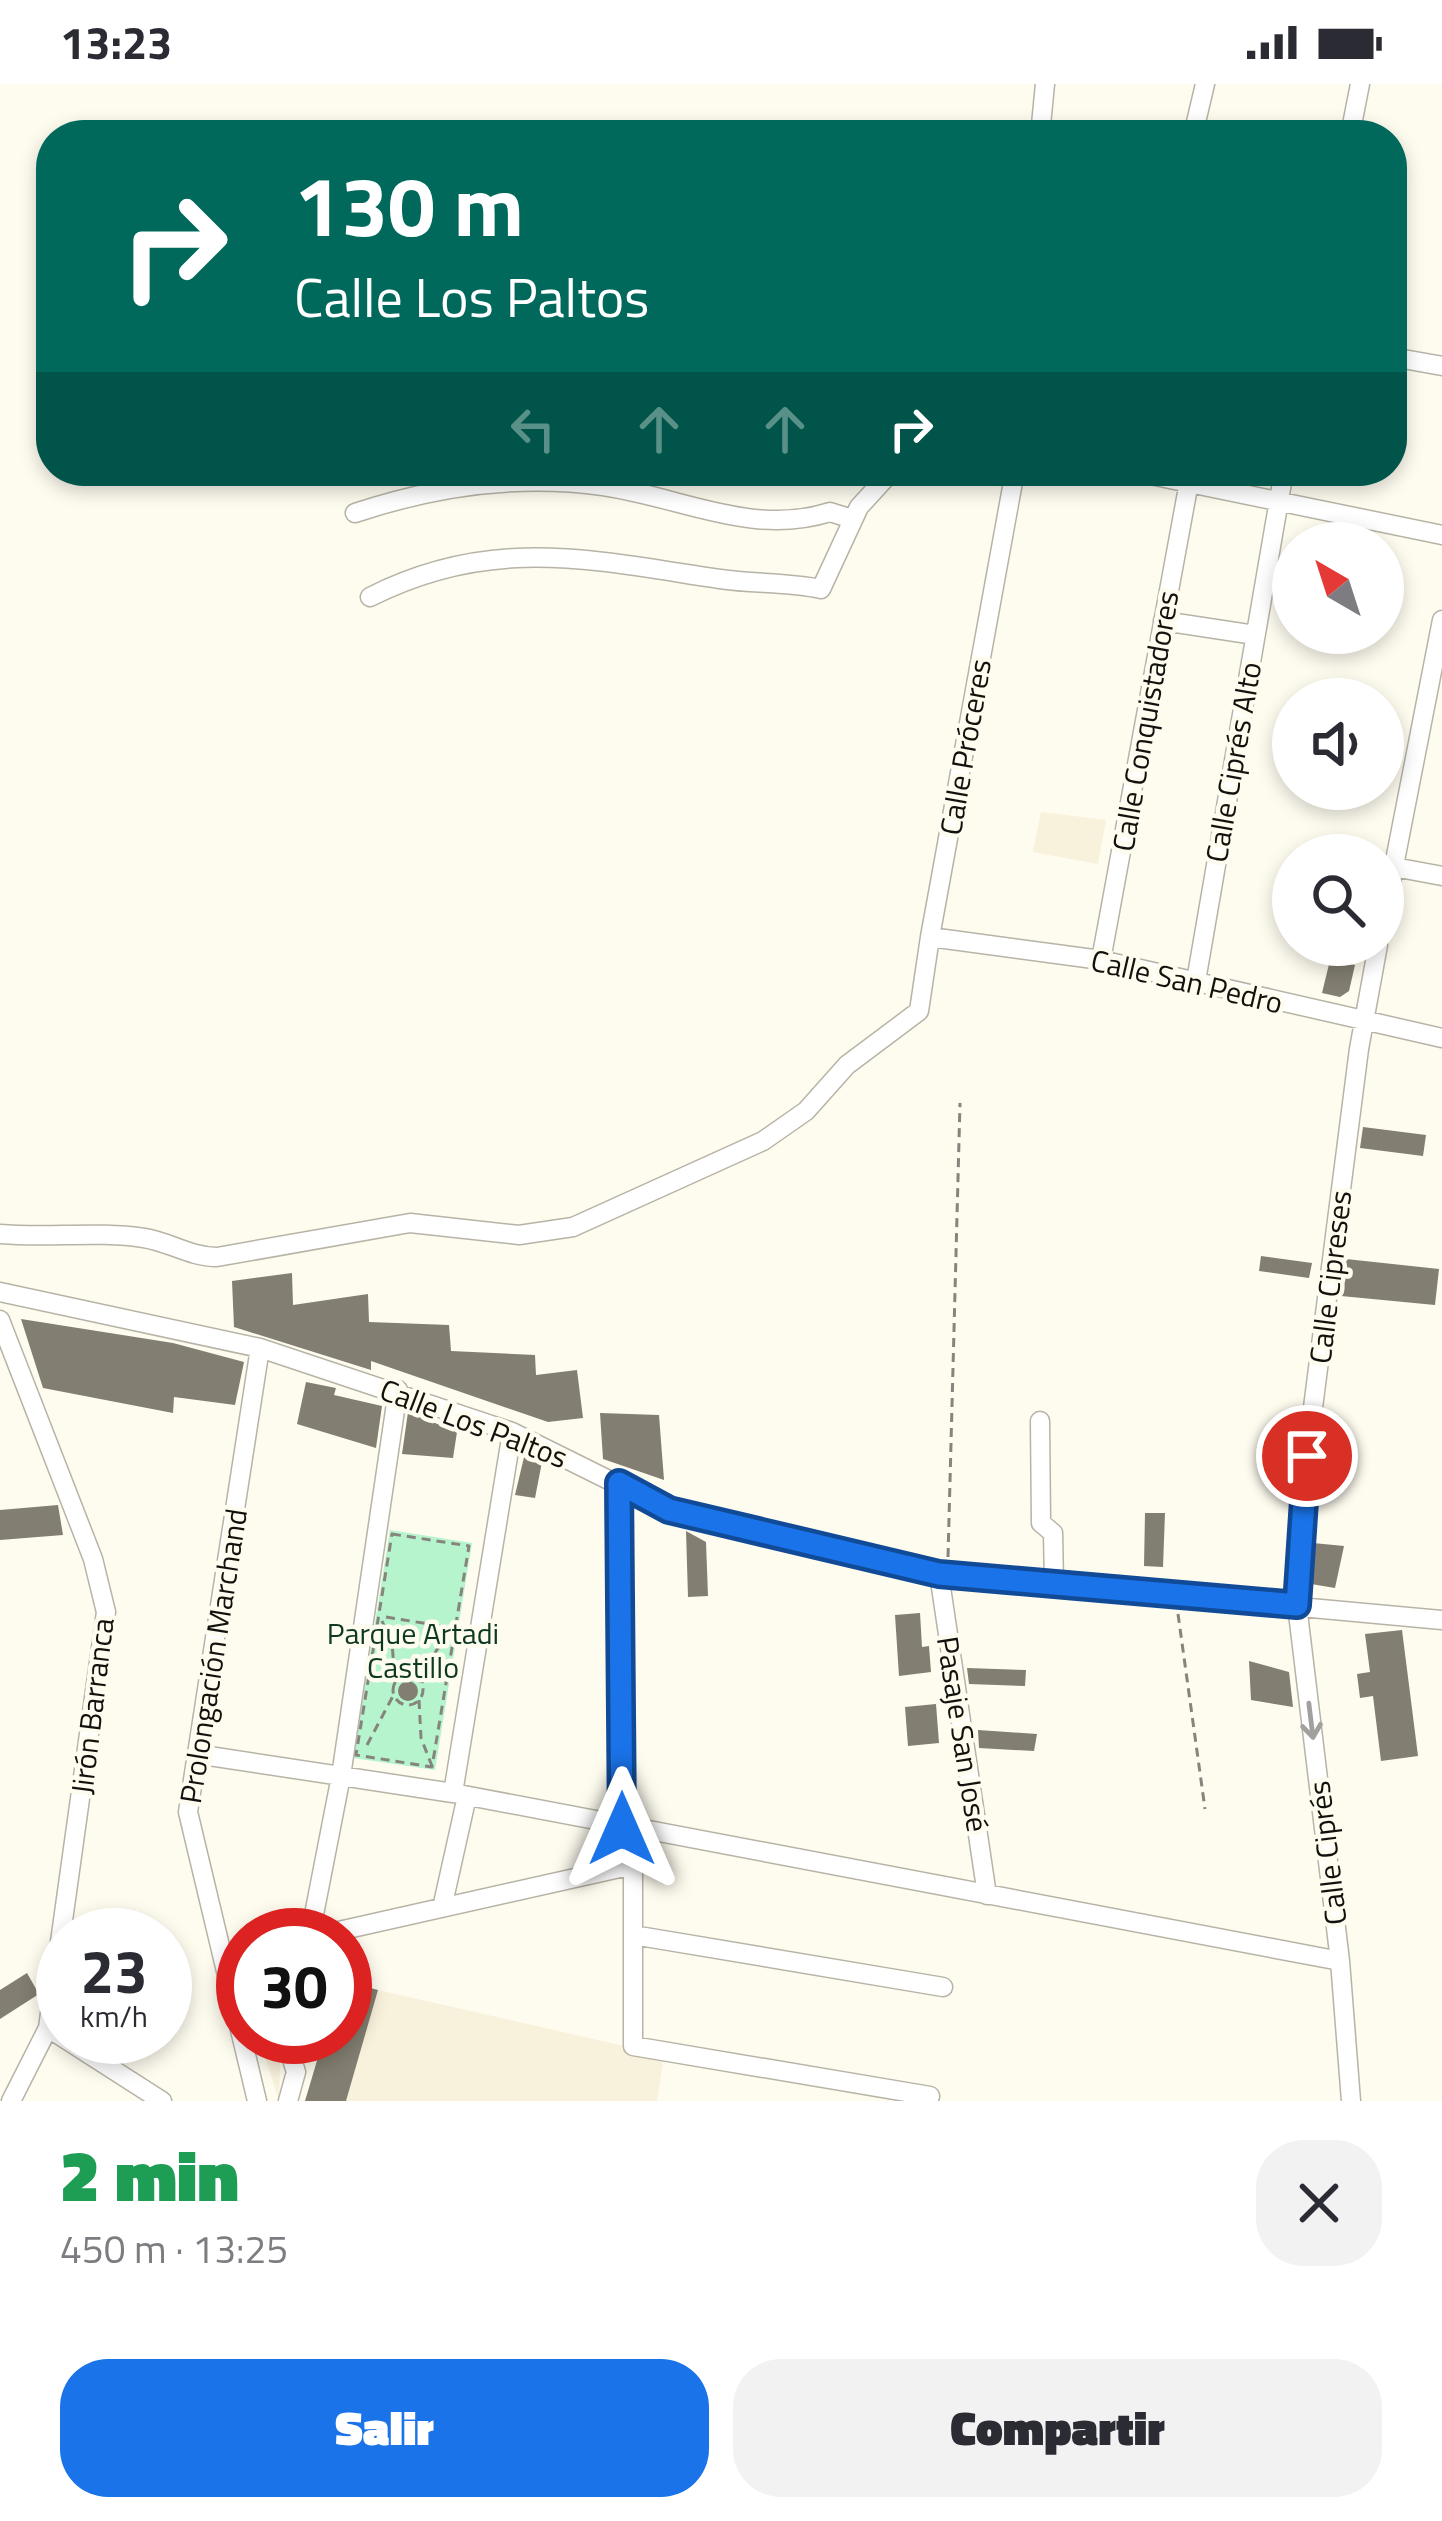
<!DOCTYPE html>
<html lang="es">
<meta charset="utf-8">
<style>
:root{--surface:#fff;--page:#f2f2f3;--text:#2b2b33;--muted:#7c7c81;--accent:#1a73e8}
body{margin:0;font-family:"Titillium Web",sans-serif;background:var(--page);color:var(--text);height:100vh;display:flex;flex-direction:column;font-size:45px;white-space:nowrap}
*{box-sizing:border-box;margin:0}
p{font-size:39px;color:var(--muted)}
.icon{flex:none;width:66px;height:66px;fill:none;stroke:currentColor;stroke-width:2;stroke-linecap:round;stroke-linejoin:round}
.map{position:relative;height:2017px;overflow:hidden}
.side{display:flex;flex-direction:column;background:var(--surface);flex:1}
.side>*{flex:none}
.guide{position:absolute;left:36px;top:36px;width:1371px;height:366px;border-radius:48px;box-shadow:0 6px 18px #0003;background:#00695c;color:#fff;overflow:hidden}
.needle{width:78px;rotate:321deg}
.buttons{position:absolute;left:1272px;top:438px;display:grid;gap:24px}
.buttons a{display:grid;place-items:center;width:132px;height:132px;border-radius:50%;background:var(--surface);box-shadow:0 6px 18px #0003;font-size:60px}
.speed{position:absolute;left:36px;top:1824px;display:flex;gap:24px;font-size:60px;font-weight:700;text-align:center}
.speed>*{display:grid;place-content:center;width:156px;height:156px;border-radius:50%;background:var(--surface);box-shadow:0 6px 18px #0003;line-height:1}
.speed small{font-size:30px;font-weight:400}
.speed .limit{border:18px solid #d22;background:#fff;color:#111}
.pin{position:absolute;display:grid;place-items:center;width:102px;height:102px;color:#fff;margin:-51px;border:6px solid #fff;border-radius:50%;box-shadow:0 3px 12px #0007}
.me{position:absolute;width:132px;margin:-66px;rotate:0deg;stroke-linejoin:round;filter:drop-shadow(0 0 9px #0008)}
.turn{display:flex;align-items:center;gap:42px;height:252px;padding:0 60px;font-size:54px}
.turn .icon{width:156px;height:156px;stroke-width:2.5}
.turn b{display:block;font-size:84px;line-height:102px}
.lanes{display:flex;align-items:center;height:114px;padding:0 60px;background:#0003;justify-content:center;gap:60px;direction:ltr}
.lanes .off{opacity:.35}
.round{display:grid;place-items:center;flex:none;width:126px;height:126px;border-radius:48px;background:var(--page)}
.headline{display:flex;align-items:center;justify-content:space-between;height:204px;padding:0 60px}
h1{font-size:72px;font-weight:800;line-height:90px;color:#1e9e55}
.button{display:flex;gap:24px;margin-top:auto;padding:24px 60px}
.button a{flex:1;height:138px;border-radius:48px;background:var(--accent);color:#fff;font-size:48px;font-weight:800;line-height:138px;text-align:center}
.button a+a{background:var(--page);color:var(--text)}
.status{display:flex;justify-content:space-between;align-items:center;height:84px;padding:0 60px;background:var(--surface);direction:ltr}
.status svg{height:33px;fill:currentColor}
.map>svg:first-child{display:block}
.built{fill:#f8f1db}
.green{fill:#b5f4cd}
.building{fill:#827e71}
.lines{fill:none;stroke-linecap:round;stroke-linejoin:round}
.minor-casing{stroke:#b7b3a6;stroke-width:21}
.path{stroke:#86847c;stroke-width:3;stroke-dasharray:9 6;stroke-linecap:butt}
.minor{stroke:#fff;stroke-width:18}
.oneway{stroke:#a1a09e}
.route-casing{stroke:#114b97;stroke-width:30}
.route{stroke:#1a73e8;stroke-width:21}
.labels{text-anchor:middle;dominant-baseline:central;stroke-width:9;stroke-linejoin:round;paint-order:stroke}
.street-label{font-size:30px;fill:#13110d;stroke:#fefbef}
.park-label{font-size:30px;fill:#0d3923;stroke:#fefbef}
</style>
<div class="status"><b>13:23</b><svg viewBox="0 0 49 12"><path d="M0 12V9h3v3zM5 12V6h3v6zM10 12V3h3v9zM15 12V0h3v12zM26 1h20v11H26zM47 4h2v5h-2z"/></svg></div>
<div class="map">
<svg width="1442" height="2017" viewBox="0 0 1442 2017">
<rect width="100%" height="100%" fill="#fefbef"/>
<path class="built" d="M1041,728L1106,736L1098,780L1033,768Z
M378,1906L664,1971L657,2017H346Z
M259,1953H273L280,1981L279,2017Z"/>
<path class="green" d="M390,1446L472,1459L435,1686L353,1674Z"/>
<path class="building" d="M1330,876L1355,881L1349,907L1340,913L1322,909Z
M1363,1043L1426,1051L1423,1072L1360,1064Z
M1261,1172L1312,1179L1309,1194L1259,1187Z
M1346,1175L1439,1185L1435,1221L1341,1212Z
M292,1189L293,1221L368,1210L369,1238L449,1241L451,1267L535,1271L536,1291L577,1286L583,1334L548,1338L371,1277V1286L234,1243L232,1197Z
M21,1235L173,1259L244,1278L235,1321L174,1313L173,1329L43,1304Z
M306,1298L336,1304L334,1311L382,1322L376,1364L297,1340Z
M408,1328L457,1348L453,1374L402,1370Z
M600,1329L659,1331L664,1396L603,1375Z
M525,1369L542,1378L535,1414L515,1411Z
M58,1421L63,1451L0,1456V1426Z
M1145,1429H1165L1163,1483L1144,1482Z
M686,1447L706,1458L708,1512L688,1513Z
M1313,1459L1344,1462L1335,1504L1311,1500Z
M920,1529L922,1563L929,1562L931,1588L899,1592L895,1531Z
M1402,1546L1418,1672L1381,1677L1373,1612L1360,1614L1357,1590L1370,1588L1365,1550Z
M1249,1577L1289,1588L1293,1623L1251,1616Z
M967,1584L1026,1586L1025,1602L969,1600Z
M398 1607a10 10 0 1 1 20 0a10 10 0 1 1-20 0Z
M936,1620L939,1659L908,1662L905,1623Z
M978,1646L1037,1650L1034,1667L979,1664Z
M27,1889L39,1910L0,1935V1906Z
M345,1897L378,1906L346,2017H305L324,1953H345Z"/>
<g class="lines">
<g class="minor-casing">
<path id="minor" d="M1040,51L1045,0
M1193,51L1205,0
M1350,51L1360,0
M1392,273L1442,282
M1131,387L1442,451
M355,429C436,402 518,390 603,402C681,413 752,453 830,428L852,435
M370,513C492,451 592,476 720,495C753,500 788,498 821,505L859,423L892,387
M1163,537L1255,551
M1394,783L1442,792
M1383,838L1442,536
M930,853L1101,876L1442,954
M1101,876L1189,398
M1196,897L1284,387
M0,1150C48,1154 99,1147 144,1154C170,1158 190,1173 217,1173L410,1139L519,1151L573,1143L763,1057L806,1027L847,981L919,927L930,853L1015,387
M0,1208L260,1264L512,1348L669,1426L939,1490L1442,1536
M0,1236L93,1475L106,1528L48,1944L11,2017
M1040,1337L1041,1439L1053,1449L1054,1500
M619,1399L622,1745
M939,1490L987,1811
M196,1670L453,1709L1340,1877
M453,1709L512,1348
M633,1747V1962L930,2012
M442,1824L467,1712
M310,1851L341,1692L398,1306
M321,1851L633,1781
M633,1851L943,1903
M48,1944L162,2017
M285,1953L296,1988L288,2017
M257,2017L188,1728L260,1264
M1351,2017L1340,1877L1297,1521L1301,1417L1359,965L1378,861"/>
</g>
<path class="path" d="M392,1450L469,1462L432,1683L356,1671Z
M948,1473L960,1019
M1178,1530L1205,1725
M386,1533L453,1544
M382,1537L392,1559L395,1596
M393 1606a15 15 0 1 1 30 0a15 15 0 1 1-30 0Z
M422,1599L436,1567L453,1546
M419,1616L421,1654L432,1682
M367,1661L393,1612"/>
<use href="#minor" class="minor"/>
</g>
<defs><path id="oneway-shaft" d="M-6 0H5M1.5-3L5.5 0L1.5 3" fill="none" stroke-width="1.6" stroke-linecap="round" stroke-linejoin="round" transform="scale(3)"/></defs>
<use class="oneway" href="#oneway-shaft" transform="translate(1311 1637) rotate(83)"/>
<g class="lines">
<g class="route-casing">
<path id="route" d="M622,1745L619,1399L669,1426L939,1490L1297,1521L1307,1372"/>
</g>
<use href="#route" class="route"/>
</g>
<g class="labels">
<g class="street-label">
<text transform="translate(1145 637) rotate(-80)">Calle Conquistadores</text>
<text transform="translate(965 663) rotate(-80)">Calle Próceres</text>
<text transform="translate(1233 678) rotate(-80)">Calle Ciprés Alto</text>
<text transform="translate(1187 897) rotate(13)">Calle San Pedro</text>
<text transform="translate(1330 1193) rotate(-83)">Calle Cipreses</text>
<text transform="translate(474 1339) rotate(21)">Calle Los Paltos</text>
<text transform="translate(213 1572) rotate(-81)">Prolongación Marchand</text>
<text transform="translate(92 1622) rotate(-83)">Jirón Barranca</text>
<text transform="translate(963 1650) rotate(81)">Pasaje San José</text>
<text transform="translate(1327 1769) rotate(-97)">Calle Ciprés</text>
</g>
<g class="park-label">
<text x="413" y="1549">Parque Artadi<tspan x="413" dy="34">Castillo</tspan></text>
</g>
</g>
</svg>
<div class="buttons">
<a><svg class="needle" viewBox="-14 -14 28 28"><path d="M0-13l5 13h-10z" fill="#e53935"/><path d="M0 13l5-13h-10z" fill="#7c7c81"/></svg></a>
<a><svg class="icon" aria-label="sound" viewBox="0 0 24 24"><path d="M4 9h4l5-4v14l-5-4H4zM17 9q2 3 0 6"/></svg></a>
<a><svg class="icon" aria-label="search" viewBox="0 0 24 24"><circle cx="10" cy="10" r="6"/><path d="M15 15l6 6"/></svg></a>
</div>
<div class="speed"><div>23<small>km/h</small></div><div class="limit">30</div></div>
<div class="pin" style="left:1307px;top:1372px;background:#d93025"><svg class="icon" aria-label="arrive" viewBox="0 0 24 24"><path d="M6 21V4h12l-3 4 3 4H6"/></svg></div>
<svg class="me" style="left:622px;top:1745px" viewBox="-20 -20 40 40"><path d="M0-17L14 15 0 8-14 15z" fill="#1a73e8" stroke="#fff" stroke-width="4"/></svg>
<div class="guide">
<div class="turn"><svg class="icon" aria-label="right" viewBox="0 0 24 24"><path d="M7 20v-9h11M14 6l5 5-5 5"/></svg><div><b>130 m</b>Calle Los Paltos</div></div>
<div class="lanes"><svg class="icon off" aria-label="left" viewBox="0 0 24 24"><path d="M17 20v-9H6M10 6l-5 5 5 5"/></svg><svg class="icon off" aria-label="ahead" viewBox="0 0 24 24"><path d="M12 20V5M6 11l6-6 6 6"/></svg><svg class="icon off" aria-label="ahead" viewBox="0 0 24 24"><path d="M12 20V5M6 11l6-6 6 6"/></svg><svg class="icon" aria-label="right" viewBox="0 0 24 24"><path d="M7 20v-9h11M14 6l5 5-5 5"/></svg></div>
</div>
</div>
<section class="side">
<div class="headline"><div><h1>2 min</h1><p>450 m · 13:25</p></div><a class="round"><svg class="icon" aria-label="close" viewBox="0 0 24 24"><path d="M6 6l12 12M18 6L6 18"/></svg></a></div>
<div class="button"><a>Salir</a><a>Compartir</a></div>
</section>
